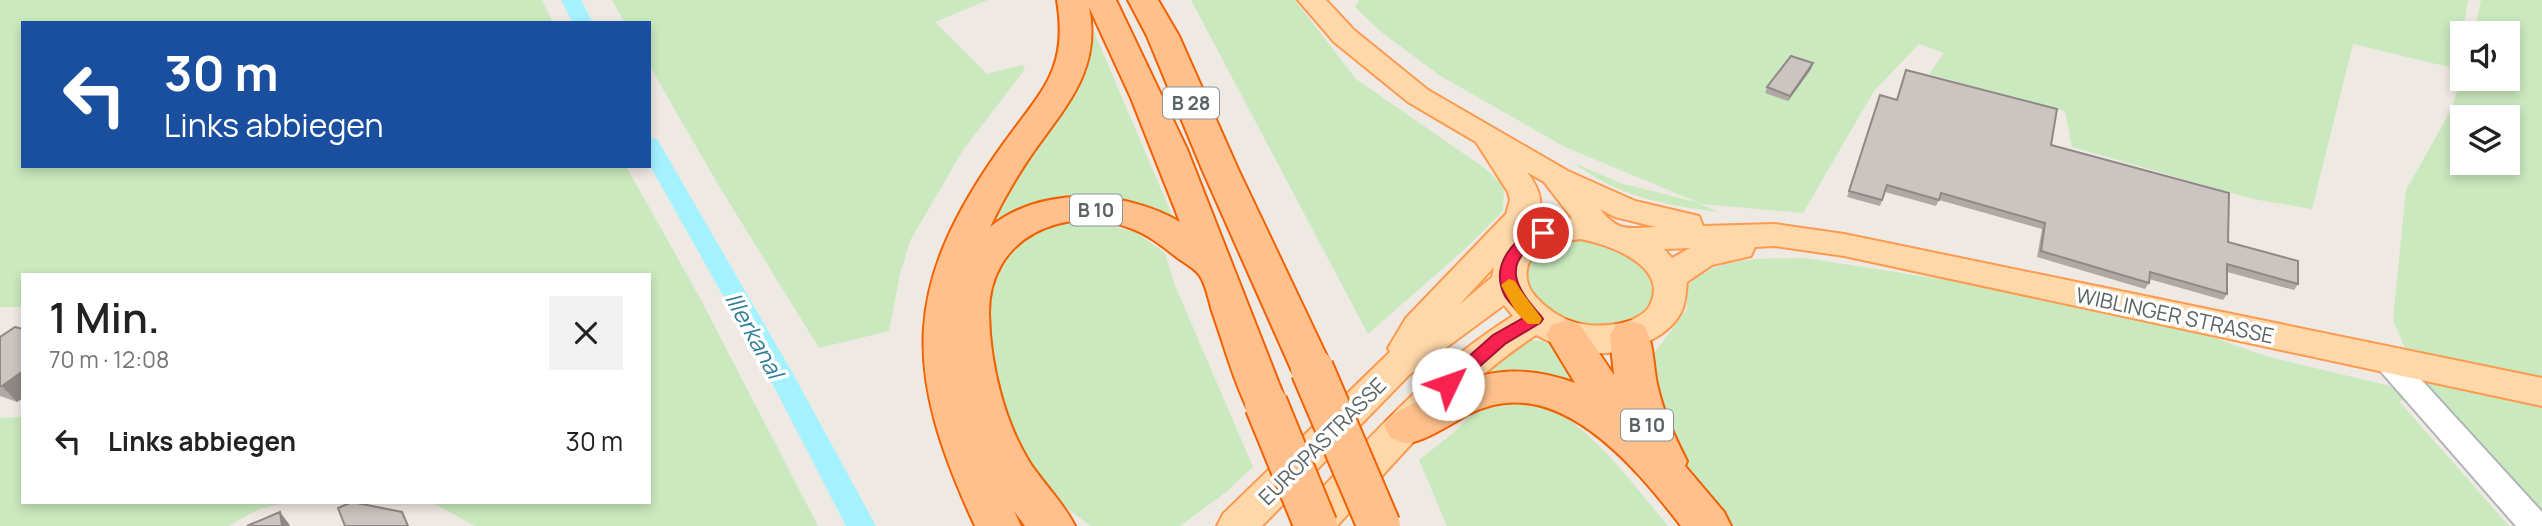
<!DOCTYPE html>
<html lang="de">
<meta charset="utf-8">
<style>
:root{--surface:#fff;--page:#f2f2f2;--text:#222;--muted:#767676}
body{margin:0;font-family:Manrope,sans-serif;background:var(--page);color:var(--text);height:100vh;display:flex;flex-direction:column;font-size:26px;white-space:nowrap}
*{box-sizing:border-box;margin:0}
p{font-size:23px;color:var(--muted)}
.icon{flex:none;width:38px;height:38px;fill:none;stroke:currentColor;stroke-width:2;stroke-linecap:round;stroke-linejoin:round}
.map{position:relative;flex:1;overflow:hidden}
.drawer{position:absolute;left:21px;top:273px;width:630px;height:231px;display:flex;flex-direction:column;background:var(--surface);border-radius:0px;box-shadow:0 4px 10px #0003}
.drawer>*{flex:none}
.hud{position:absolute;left:21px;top:21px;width:630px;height:147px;border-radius:0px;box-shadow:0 4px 10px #0003;background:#1a4fa0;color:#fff;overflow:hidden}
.tools{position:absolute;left:2450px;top:21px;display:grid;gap:14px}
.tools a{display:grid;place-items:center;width:70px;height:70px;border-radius:0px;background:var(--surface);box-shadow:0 4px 10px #0003;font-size:35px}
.pin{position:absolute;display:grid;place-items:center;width:60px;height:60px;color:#fff;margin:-30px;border:4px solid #fff;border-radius:50%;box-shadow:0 2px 7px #0007}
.me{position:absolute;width:77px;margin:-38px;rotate:48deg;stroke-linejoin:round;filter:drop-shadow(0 0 5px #0008)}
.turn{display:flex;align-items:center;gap:24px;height:147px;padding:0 28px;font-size:32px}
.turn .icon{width:91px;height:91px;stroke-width:2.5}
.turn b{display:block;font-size:49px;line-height:60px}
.round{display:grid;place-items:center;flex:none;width:74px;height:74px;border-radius:0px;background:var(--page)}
.head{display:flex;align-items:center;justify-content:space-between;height:119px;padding:0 28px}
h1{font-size:42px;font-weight:600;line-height:52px}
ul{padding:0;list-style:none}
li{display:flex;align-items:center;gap:21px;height:98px;padding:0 28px}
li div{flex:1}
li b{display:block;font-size:26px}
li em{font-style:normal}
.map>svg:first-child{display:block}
.green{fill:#cae9be;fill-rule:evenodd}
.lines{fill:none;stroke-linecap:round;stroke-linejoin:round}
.canal{fill:#a4f2ff;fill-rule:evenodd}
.minor-casing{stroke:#afb5b7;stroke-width:4}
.major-casing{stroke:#fd9a4f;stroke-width:4}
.highway-casing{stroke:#f36000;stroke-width:4}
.minor{fill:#fff;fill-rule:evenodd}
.major{fill:#ffd8a9;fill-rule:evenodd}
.highway{fill:#ffc08b;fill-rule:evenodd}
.highway-bridge-casing{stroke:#f36000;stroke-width:46;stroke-linecap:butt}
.highway-bridge{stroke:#ffc08b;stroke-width:42}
.wall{fill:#afa9a5}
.shaded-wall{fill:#8e8986}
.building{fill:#cbc4c0;stroke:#8e8986;stroke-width:2}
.route{fill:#f8214f;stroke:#a11533;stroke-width:2}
.slow{fill:#f59e0b}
.labels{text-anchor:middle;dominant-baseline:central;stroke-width:7;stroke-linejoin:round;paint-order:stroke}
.shield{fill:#fff;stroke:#8c9293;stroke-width:2}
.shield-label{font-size:19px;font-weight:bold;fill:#5b6365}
.street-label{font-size:21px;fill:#5b6365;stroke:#fff}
.water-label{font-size:23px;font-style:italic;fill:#2f7e95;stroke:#fff}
</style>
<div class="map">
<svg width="2542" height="526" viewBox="0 0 2542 526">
<rect width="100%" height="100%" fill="#efe9e3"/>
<path class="green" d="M0,0H542L553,23H23V166H626L700,298L818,526H475L431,502H649V275H23V307H0Z
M612,0H988L935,22L987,74L1022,65L1025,69L963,150L910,241L900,274L889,331L819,348L719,186L649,65V23H625Z
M1191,0H1295L1356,79L1483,167L1504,186L1503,211L1466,248L1368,334Z
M1359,0H2468L2457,69L2353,44L2312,209L2253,199L2072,147L2065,111L1929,74L1944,53L1919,44L1874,91L1803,213L1702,204L1565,147L1439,75L1380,31L1355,7Z
M2481,0H2542V524L2421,386L2393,320L2406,190L2450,112L2462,78L2508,79V33H2474ZM2462,117H2508V163H2462Z
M1094,32L1172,215L1165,221L1125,206L980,241L1009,183L1086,63Z
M1572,162L1620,183L1696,202L1718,212C1663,205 1618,196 1572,162Z
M1090,219L1137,233L1165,253L1174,283L1253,467L1225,493L1180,526H1091L1060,503L1023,459L1010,430L998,383L980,289L1014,241L1054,223Z
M1576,239C1591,240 1609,242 1622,249C1645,262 1666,291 1642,314C1612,343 1542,324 1528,286C1516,254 1551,243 1576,239Z
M1805,258L2043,295L2186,328L2269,357L2390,386L2414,404L2398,400L2509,526H1732L1680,456L1649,373L1653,355L1687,309V286C1718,255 1764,259 1805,258Z
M1531,340L1545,341L1563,349L1601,409L1463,384L1511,346Z
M1539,400C1593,429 1629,479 1668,526H1447L1419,460L1453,433L1486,401Z
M23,417V502H289L259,509L228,526H0V418Z"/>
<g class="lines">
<path class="canal" d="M561,0H581L593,23H573Z
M649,137L657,139L660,144L792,372L876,526H846L771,381L649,164Z"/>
<g class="minor-casing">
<path id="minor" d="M2386,349L2396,352L2542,512V526H2516L2376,366L2372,359L2376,352Z"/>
</g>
<g class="major-casing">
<path id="major" d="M1298,0H1326L1354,30L1428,90L1568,171L1635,201L1699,216L1703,226L1775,224L1844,234L2542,378V406L1844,256L1775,246L1755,247L1751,256L1712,265L1687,282C1686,289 1686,299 1683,308C1672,337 1627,355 1597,353C1575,352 1555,345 1536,335C1458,386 1399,458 1337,526H1292L1298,514C1365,443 1429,368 1513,316L1504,305L1409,375L1262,526H1217L1223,514L1390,352L1388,348L1406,318L1506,214L1510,200L1508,192L1476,142L1408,102L1334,42ZM1527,172L1544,182L1572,218L1531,227C1546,205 1541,191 1527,172ZM1600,209L1615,217L1656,227C1628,228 1619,233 1600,209ZM1580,239C1608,244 1672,266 1649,307C1644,315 1631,321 1622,323C1588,330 1560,323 1536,297C1519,279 1526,253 1548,245C1558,242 1570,241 1580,239ZM1690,248L1672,258L1664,249ZM1494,267L1492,277L1459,305Z"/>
</g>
<g class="highway-casing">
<path id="highway" d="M1057,0H1116L1187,149L1287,404L1281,416L1266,420L1251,416C1234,383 1224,345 1212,311C1209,301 1206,285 1200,276C1195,268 1182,262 1175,256C1161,245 1147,234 1130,228C1064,204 988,237 989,314C990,364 1004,423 1032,466C1046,486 1064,504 1075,526H1025L1014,511L1021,526H975C903,370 901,286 1004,143C1041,91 1069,70 1057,0ZM1089,7L1131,98L1180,222C1126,190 1042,185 990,227C1002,202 1015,179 1030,157C1064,108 1102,71 1089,7Z
M1128,0H1158L1179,36L1238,169L1333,369L1327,380L1312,385L1297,380L1291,369L1202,169L1147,36Z
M1566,320L1580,325L1614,375L1610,336L1616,325L1630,321L1644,325C1654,343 1653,365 1657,384C1663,412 1674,436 1687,461L1685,466L1724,512L1731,526H1681C1634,465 1555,369 1469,414C1454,422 1423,443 1406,443C1402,443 1395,439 1391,438L1384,426C1393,410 1408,407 1423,399C1477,371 1517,362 1575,383L1546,335L1552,325Z"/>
</g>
<use href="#minor" class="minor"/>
<use href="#major" class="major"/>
<use href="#highway" class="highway"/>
<g class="highway-bridge-casing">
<path id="highway-bridge" d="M1312,369L1379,526
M1266,404L1316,526"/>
</g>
<use href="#highway-bridge" class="highway-bridge"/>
</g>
<path class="wall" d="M1813,63L1811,69L1788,101L1765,93L1767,87Z
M1880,95L2051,145L2228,242L2298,284L2294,290L2227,272V294L2223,300L2149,279V283L2145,289L2037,257L2042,229L1939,200L1936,206L1885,192L1880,206L1847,197Z
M23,329V398L17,402L0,396V337Z"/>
<path class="shaded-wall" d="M1813,63L1811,69L1788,101L1790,96Z
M23,371V398L17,402L2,386Z
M280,512L289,524L290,526H282Z"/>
<path class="building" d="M1791,56L1813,63L1790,96L1767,87Z
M1906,70L2057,109L2051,145L2229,193L2228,242L2298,261V284L2227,264V294L2150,272L2149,283L2041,251L2045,223L1941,193L1939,200L1887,185L1882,200L1849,191L1880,95L1897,100Z
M15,327L23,329V371L2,386H0V337Z
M352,502L402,512L408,526H345L338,508Z
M280,512L282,526H247Z"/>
<path class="route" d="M1543,227L1551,233C1546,239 1539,240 1533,245C1500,268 1521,293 1540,315L1543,319L1540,323L1505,344L1454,389H1442L1439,384L1442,380L1493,335L1523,318C1518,311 1510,304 1505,296C1489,265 1514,236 1543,227Z"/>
<path class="slow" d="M1509,279L1515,281C1523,295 1533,306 1542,319L1539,324H1528L1516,312L1501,285Z"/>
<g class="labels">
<g class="shield">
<rect x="1163" y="87.5" width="56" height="31" rx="5"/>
<rect x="1070" y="194.5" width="52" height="31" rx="5"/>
<rect x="1621" y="409.5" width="52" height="31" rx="5"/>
</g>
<g class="shield-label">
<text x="1191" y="103">B 28</text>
<text x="1096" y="210">B 10</text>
<text x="1647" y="425">B 10</text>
</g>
<g class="street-label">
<text transform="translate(2175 315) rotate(12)">WIBLINGER STRASSE</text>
<text transform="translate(1322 441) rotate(-45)">EUROPASTRASSE</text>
</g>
<g class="water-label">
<text transform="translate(755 335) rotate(61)">Illerkanal</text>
</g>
</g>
</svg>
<div class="tools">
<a><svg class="icon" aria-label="sound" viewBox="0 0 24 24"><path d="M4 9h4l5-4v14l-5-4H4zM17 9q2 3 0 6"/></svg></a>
<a><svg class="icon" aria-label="layers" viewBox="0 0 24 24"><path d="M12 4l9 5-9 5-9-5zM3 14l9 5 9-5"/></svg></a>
</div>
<div class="pin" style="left:1543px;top:233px;background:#d93025"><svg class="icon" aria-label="arrive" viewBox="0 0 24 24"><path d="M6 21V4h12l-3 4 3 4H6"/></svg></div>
<svg class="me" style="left:1448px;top:384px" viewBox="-20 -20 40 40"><circle r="19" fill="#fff"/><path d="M0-13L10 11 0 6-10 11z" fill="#f8214f"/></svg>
<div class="hud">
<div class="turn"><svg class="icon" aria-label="left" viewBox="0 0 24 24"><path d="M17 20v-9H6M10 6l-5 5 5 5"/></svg><div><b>30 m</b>Links abbiegen</div></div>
</div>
<section class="drawer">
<div class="head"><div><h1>1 Min.</h1><p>70 m · 12:08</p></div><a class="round"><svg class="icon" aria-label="close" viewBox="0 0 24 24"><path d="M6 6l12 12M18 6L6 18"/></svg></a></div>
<ul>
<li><svg class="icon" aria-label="left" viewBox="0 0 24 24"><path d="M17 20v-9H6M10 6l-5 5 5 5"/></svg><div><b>Links abbiegen</b></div><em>30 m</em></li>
</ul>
</section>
</div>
